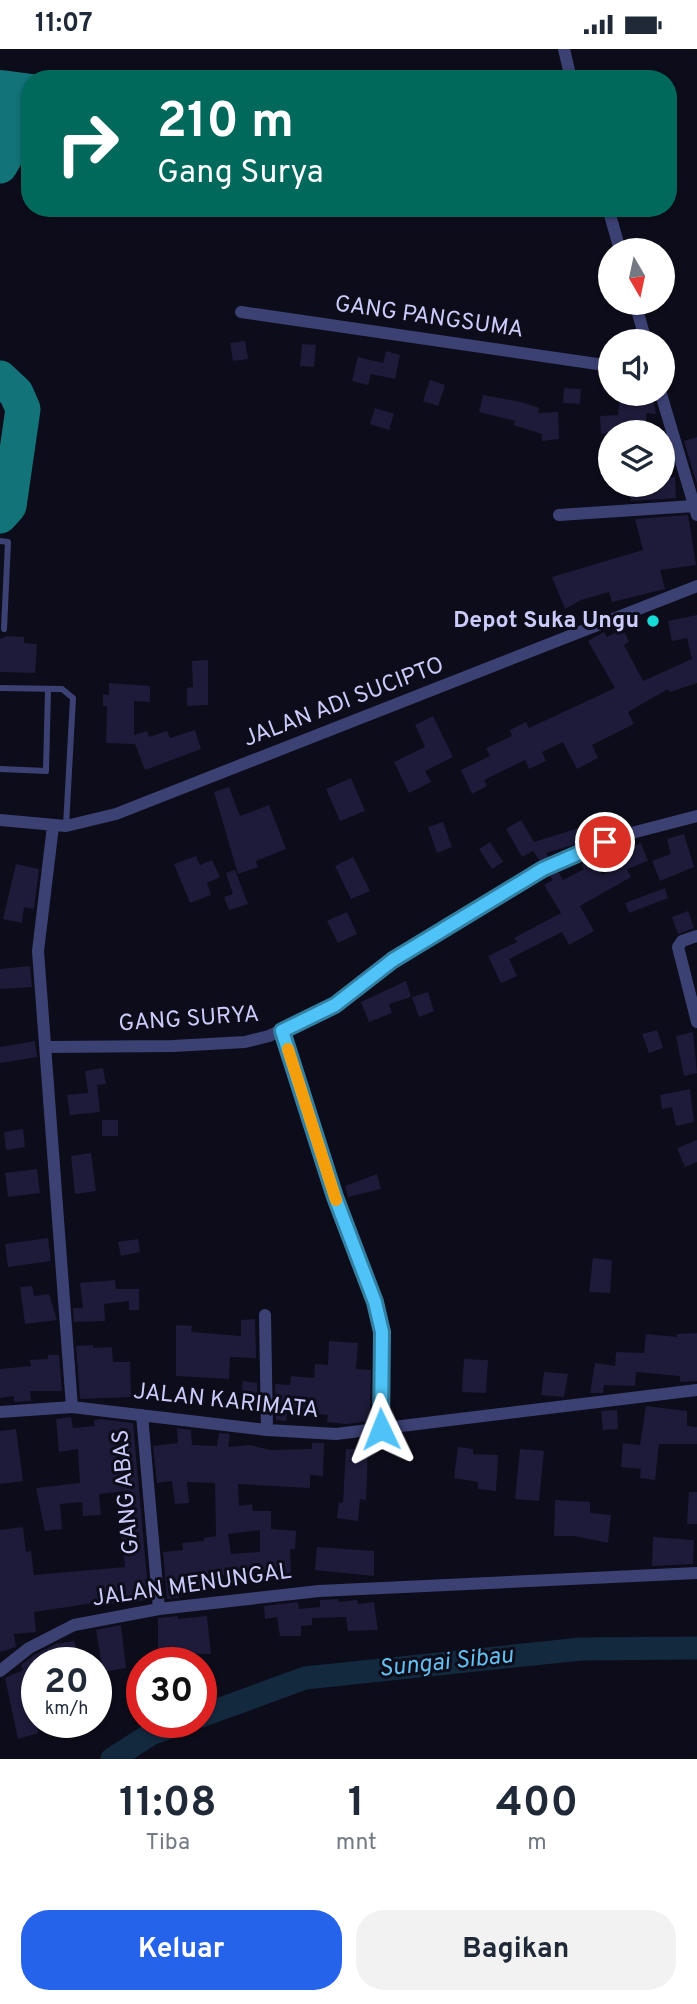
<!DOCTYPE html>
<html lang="id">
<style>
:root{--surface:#fff;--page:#f2f2f3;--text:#1f2937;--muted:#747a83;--accent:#2563eb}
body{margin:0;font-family:Overpass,sans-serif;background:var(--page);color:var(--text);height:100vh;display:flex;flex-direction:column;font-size:26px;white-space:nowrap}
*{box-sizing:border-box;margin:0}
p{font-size:23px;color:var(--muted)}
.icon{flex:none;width:38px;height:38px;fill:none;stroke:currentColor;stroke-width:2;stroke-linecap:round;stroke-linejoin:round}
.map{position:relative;height:1710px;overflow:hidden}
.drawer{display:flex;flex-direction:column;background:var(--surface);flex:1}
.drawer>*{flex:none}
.top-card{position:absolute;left:21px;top:21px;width:656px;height:147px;border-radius:28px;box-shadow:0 2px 5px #0004;background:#00695c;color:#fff;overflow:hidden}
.needle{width:46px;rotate:171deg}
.fabs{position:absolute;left:598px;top:189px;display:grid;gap:14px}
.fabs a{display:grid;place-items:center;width:77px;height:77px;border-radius:50%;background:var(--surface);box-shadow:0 2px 5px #0004;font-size:35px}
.speed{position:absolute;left:21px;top:1598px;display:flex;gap:14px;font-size:35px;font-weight:700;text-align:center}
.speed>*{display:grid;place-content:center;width:91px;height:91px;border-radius:50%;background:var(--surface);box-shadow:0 2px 5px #0004;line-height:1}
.speed small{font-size:18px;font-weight:400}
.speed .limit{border:10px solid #d22;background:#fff;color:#111}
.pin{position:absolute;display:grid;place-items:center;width:60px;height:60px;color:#fff;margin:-30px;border:4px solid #fff;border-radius:50%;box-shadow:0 2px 7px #0007}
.me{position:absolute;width:77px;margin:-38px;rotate:358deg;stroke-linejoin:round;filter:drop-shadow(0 0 5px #0008)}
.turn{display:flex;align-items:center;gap:24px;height:147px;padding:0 21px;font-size:32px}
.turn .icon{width:91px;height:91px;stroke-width:2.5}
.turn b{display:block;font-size:49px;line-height:60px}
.eta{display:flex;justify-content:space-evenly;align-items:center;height:119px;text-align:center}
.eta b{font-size:42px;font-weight:700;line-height:49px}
.button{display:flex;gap:14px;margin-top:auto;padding:14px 21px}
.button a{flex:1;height:80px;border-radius:28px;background:var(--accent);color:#fff;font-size:28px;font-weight:700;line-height:80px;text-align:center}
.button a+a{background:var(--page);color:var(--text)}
.status{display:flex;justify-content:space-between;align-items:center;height:49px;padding:0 35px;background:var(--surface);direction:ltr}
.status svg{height:19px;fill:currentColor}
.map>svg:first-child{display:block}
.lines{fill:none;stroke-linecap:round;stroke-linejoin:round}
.river{stroke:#12293e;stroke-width:23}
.taxiway{stroke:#127378;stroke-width:35}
.runway{stroke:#127378;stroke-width:88}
.building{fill:#1d1b39;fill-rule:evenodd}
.service{stroke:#3c4174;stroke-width:6}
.minor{stroke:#3c4174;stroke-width:12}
.route-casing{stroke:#337fa1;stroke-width:18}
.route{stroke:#4fc3f7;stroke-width:12}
.slow{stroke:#f59e0b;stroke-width:12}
.poi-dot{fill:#17dad6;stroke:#0d0c1a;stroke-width:2.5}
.labels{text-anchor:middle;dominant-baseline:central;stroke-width:6;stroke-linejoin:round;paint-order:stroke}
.street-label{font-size:23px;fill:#cbcbfa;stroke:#0d0c1a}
.poi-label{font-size:23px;font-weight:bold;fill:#cbcbfa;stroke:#0d0c1a;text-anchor:end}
.water-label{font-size:24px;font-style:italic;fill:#64bfef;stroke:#0d0c1a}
</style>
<div class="status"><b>11:07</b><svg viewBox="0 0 49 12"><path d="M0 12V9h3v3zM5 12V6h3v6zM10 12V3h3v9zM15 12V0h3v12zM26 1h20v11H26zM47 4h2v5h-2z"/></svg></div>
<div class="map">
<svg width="697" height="1710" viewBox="0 0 697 1710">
<rect width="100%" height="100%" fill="#0d0c1a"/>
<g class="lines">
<path class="river" d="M201,1667L305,1629L581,1600L697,1599
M112,1710L151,1685L185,1673"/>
<path class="taxiway" d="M0,117L17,88L30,81
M0,329L16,344L23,360L9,457L0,467"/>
<path class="runway" d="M0,65L30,69"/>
</g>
<path class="building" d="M245,292L248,310L233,312L230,294Z
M302,295L316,296L314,318L300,317Z
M386,302L400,306L395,330L371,325L368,336L352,332L358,308L383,314Z
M430,331L445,336L438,357L423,352Z
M564,339L581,340L580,355L563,354Z
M620,345L653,350L656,365L646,364L647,383L601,385L600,367L618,366Z
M483,346L521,353L539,359L538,364L558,363L559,390L542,392V385L513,376L515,372L479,363Z
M375,359L394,365L389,381L370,375Z
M697,388V435L684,392Z
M675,428L676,449L631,452L627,436H663V429Z
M688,466L696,516L660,521L665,540L612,553L609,543L581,551L565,560L552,528L643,501L635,470Z
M697,566V634L670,643L668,640L628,663L634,675L592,696L598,709L577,720L563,693L542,703L546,712L529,720L525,711L484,731L487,737L472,745L461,721L490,707L486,699L512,687L510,681L526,673L529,679L615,639L588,592L604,583L607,588L623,580L629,593L624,596L643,632L692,610L687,589L672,592L668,572Z
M7,587L24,588V594L37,595L35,624L0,623V590Z
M208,611V656L187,657V639L193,638L192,612Z
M109,634L150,637V653L134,652V686L147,682L149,688L167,682L170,689L195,681L201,700L145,721L135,695L106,694L107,657H103V645L109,646Z
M433,667L453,708L425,722L431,733L409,744L394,713L425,698L415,676Z
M351,729L365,762L340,772L326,740Z
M229,738L240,767L269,756L286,800L256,812L258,818L238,825L214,743Z
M521,771L534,793L579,779L583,793L546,804L549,808L540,812L533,802L522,808L506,780Z
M443,773L452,798L437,804L428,778Z
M684,785L694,818L660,832L652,812L671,805L667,790Z
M490,793L503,813L492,820L479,800Z
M641,794L648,812L627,820L631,828L580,857L594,882L569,896L562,883L509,910L517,927L501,934L488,907L517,893L514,889L561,864L544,836L553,831L550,827L558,823L563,831L584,820L581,815L593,809L602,826L630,809L627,800Z
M196,807L200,816L212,811L220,828L207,834L211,846L190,854L174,815Z
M353,808L370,842L351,850L335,817Z
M16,815L39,820L34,860L24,858L22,874L3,870Z
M235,821L248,855L229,861L224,848L233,845L226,824Z
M665,839L668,849L629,864L625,854Z
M688,862L694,879L678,885L672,868Z
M347,863L357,885L338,894L327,872Z
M30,917L32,938L0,940V920Z
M406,932L411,948L389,955L392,964L369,973L361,953Z
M428,943L434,962L419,968L412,948Z
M657,981L663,999L649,1004L642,985Z
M693,983L697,1024L684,1027L676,987Z
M35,992L37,1008L0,1014V998Z
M103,1019L106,1035L97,1036L100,1063L70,1066L67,1046L88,1044L85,1022Z
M690,1040L694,1073L676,1077L672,1058L662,1060L660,1046Z
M102,1071H118V1087H102Z
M23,1080L25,1098L6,1101L4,1083Z
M697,1091V1113L685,1118L677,1099Z
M91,1104L96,1142L75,1145L71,1107Z
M37,1120L40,1144L8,1148L5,1124Z
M377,1125L381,1140L348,1148L345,1137Z
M48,1189L51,1212L8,1218L5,1195Z
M138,1190L140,1203L121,1207L118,1193Z
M593,1209L612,1211L610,1244L589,1243Z
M115,1231L116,1240H139V1261H129V1252L104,1255L105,1272L74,1273L73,1259H83L80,1234Z
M32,1237L34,1247L49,1245L57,1271L25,1275L20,1238Z
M255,1270L256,1309L230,1308L229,1330L176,1327V1276L192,1277L191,1283L241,1287V1271Z
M697,1284V1332L680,1333V1327L636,1323L635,1337L604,1336L603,1344H590L595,1314L615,1317L616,1303L644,1304L646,1285L677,1288V1285Z
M329,1292L358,1294L356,1320L371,1321L370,1360L372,1372L346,1375L327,1373L328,1366L287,1363L286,1372L276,1371L275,1335L290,1336L291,1327L314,1329L315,1315L328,1316Z
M93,1296V1299L112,1298L113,1313H130L131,1348L80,1350L76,1297Z
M48,1306H59L62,1342H30L31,1352L14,1353V1347L0,1349V1320L31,1317L30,1311L48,1310Z
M464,1310L488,1311L486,1344L462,1343Z
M544,1323L568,1325L564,1348L541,1346Z
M243,1332L257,1334L258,1363L239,1360Z
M646,1357L687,1362V1377L697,1378V1395H659L655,1431L640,1429L641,1420L621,1418L623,1394L640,1396Z
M617,1361L618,1380L603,1381L601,1362Z
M71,1368L73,1379L95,1377L94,1371L100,1370L133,1374L149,1551L94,1556V1554L34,1563L36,1583L14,1585L16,1598L0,1603V1481L23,1478L26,1503L31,1502L34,1526L125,1518L121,1481L128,1480L124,1442L99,1445L101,1466L83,1467L82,1453L60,1455L62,1480L45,1482L36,1439L80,1434L78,1400L59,1403L56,1370Z
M177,1379L191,1381L192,1396L217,1397L219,1384L230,1385L228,1398L249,1396L271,1401L312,1400V1394H324L323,1427L310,1426V1439L238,1435L239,1457L252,1455L253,1462H271V1480L296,1482L295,1500H290L291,1527L262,1528V1533H246L245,1524L205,1528L206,1536L181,1538L182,1546L178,1549L167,1550L163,1503L183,1501L182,1494L204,1492V1489L216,1487L215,1434L187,1433L189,1454L175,1455L172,1432L157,1434L153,1397L178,1394ZM260,1481V1503L231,1505L228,1485Z
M16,1380L23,1432L0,1435V1382Z
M458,1398L473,1400V1405L498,1406L496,1442L478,1440V1433L454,1429Z
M346,1400H368L366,1451L360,1450L358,1472L337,1469L339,1453L343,1454Z
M520,1400L544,1402L539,1452L515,1450Z
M689,1443H697V1475H687Z
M555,1451L590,1453V1464L611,1466L608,1494L575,1487H554Z
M653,1488L694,1491L693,1515L652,1517Z
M317,1498L374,1502V1527L315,1521Z
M338,1550L339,1553L357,1551L358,1555L374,1553L378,1581L348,1582L346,1568L312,1569V1576L301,1577V1587H280L277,1568L265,1570L264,1557L298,1553L299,1560L320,1558V1551Z
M178,1567V1570L207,1567L211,1605L158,1604V1569Z
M121,1576L126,1619L103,1623L96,1581Z
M74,1592L81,1614H37L38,1684L18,1690L5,1629L23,1621L21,1616L34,1606L56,1595Z"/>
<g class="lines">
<path class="service" d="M0,492L8,493L4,580
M0,639L62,640L73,649L66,777
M0,720L46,722L48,640"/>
<path class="minor" d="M564,0L571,30
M608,159L620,201
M635,254L646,292
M241,263L611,317
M661,345L697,466
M559,466L694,457
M0,771L66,777L116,765L697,537
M53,777L38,902L72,1358
M697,887L682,892L678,898L697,973
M282,982L335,1148L375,1253L382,1283L381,1380
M46,998L173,997L245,993L269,987L335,956L393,911L543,820L624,786L697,767
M265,1266L267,1381
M0,1363L72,1358L267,1381L336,1385L697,1341
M142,1366L159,1560
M0,1622L29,1599L74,1576L159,1560L319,1542L697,1524"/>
</g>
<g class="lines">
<g class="route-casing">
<path id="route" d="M381,1380L382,1283L375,1253L335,1148L282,982L335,956L393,911L543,820L605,793"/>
</g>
<use href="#route" class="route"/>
<path class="slow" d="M288,1000L336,1151"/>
</g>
<circle class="poi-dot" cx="653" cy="572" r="7"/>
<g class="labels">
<g class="street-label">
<text transform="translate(429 269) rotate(8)">GANG PANGSUMA</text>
<text transform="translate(344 654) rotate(-21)">JALAN ADI SUCIPTO</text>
<text transform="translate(189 971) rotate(-4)">GANG SURYA</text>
<text transform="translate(226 1353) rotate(6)">JALAN KARIMATA</text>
<text transform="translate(127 1443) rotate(-95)">GANG ABAS</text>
<text transform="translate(192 1537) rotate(-8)">JALAN MENUNGAL</text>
</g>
<g class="poi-label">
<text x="639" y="572">Depot Suka Ungu</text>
</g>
<g class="water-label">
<text transform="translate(446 1614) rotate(-6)">Sungai Sibau</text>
</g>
</g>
</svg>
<div class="fabs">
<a><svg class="needle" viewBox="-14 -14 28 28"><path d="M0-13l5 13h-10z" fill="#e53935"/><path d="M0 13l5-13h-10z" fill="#747a83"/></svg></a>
<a><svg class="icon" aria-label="sound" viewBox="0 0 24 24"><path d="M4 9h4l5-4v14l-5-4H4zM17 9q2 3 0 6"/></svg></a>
<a><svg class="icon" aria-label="layers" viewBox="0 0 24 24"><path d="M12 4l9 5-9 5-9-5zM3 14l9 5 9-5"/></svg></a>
</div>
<div class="speed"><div>20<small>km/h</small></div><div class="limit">30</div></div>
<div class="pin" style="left:605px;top:793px;background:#d93025"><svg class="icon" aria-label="arrive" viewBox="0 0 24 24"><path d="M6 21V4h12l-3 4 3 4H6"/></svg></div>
<svg class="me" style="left:381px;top:1380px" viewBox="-20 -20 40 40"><path d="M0-17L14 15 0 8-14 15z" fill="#4fc3f7" stroke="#fff" stroke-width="4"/></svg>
<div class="top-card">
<div class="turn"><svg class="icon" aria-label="right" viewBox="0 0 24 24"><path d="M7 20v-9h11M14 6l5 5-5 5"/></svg><div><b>210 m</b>Gang Surya</div></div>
</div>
</div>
<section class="drawer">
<div class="eta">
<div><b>11:08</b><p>Tiba</p></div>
<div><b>1</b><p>mnt</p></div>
<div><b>400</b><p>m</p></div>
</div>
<div class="button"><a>Keluar</a><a>Bagikan</a></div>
</section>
